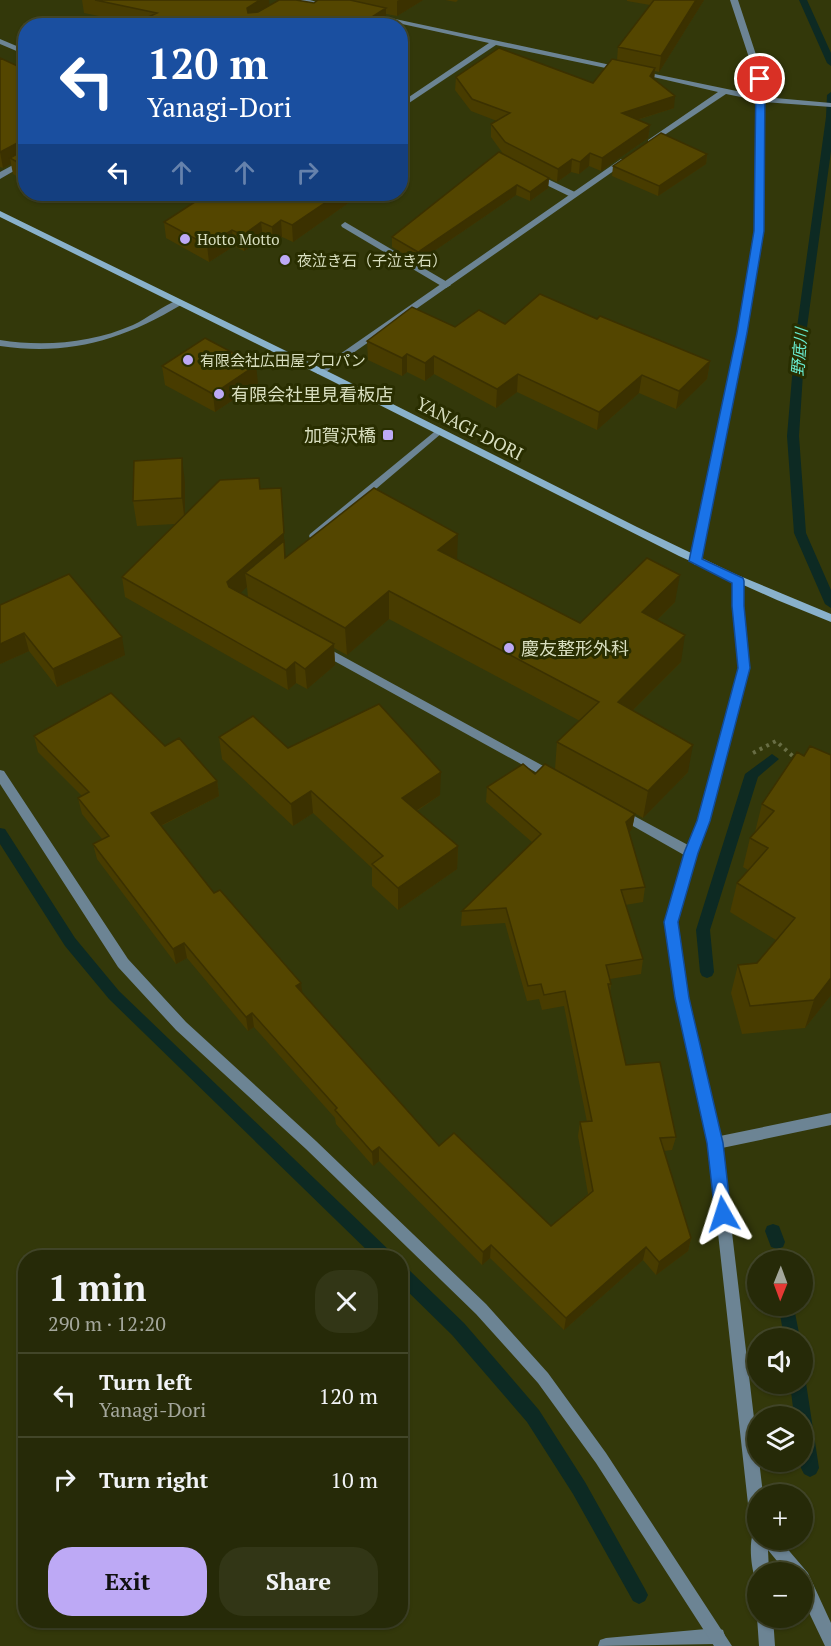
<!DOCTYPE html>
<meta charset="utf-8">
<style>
:root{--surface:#262a08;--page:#323616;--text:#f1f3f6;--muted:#a4a79c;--line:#424629;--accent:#bda9f5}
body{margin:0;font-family:"PT Serif","Noto Sans JP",serif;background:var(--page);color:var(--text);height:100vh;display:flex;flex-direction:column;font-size:22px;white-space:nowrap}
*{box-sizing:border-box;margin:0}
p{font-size:20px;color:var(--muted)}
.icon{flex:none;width:33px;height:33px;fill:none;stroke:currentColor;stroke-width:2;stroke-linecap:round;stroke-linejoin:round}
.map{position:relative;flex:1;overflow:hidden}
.sheet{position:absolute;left:18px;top:1250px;width:390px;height:378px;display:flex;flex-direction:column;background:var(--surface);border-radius:24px;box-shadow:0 2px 4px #0004,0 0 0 2px var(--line)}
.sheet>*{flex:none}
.guide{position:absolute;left:18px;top:18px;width:390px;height:183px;border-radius:24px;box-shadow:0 2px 4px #0004,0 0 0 2px var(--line);background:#1a4fa0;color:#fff;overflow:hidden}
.needle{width:39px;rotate:181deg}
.fabs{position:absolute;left:747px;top:1250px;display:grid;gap:12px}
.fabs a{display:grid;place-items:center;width:66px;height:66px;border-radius:50%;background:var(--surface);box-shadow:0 2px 4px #0004,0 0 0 2px var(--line);font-size:30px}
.pin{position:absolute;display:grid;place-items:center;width:51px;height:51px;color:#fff;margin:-26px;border:3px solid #fff;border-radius:50%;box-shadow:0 2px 6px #0007}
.me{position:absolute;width:66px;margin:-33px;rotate:354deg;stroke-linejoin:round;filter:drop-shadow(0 0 4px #0008)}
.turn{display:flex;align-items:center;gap:21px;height:126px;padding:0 30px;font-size:27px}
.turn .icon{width:78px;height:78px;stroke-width:2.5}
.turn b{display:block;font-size:42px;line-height:51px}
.lanes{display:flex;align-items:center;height:57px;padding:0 30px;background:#0003;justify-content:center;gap:30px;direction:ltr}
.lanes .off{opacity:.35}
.round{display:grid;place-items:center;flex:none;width:63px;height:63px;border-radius:24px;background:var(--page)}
.overview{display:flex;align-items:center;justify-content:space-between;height:102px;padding:0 30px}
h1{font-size:36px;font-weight:800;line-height:45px}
.cta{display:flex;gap:12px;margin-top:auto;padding:12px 30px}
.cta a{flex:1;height:69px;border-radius:24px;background:var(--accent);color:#111;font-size:24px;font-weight:800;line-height:69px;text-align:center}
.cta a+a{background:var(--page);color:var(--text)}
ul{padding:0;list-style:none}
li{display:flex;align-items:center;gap:18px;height:84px;padding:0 30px;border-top:2px solid var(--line)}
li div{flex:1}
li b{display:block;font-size:22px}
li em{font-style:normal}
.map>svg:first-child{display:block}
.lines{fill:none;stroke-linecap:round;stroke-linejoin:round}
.stream{fill:#0d2a23;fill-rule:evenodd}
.path{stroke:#686d44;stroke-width:4;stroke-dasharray:3 4.5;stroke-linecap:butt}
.lane{fill:#6c8494;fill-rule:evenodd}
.street{fill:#6c8494;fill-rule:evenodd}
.secondary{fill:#89b1cb;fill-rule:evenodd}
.wall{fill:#483c00;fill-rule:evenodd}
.shaded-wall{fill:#3b3100}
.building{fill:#544600;stroke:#3b3100;stroke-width:1.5}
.route{fill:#1a73e8;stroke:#114b97;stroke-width:1.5}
.poi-dot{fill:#bda9f5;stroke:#292e00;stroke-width:2}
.labels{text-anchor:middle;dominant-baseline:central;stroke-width:6;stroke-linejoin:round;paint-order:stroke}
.far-poi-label{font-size:15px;fill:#d9dfc0;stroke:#292e00;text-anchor:start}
.far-water-label{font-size:16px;font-style:italic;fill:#67e9cc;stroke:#292e00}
.poi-label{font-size:18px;fill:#d9dfc0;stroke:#292e00;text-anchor:start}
.street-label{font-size:18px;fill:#d9dfc0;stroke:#292e00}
</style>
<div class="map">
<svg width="831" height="1646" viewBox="0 0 831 1646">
<rect width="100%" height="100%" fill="#33380a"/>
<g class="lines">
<path class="stream" d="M799,0H807L831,53V66L827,63Z
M831,92V151L805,342L799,436L806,533L831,590V608L825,604L794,533L787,436L795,342L826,117L827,95Z
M772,754L779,759L758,777L710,930L714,972L712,976L707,978L702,976L700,972L696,930L745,774Z
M0,828L5,829L75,938L119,991L391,1252L393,1257H374L109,999L65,946L0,844Z
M773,1224L779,1226L785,1242L783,1247L777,1249L771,1247L765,1231L767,1226Z
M400,1265L406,1267L464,1323L539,1410L585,1482L645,1589L648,1595L645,1601L639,1604L633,1601L573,1494L527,1422L452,1335L400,1284Z
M788,1306L794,1308L800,1338H784L780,1314L782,1308Z
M802,1377L806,1383L819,1468L816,1474L810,1477L804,1474L801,1468L802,1416H794L790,1383H802Z"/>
<path class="path" d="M753,753L776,741L796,759"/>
<path class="lane" d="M535,173L577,193L578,195L571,197L532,178L531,176Z
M345,222L449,283L451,285L446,288L443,287L342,227L341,225Z
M717,1628L723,1630L725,1636L723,1642L717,1644L598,1646L600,1640L606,1638Z"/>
<path class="street" d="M296,0H310L334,7L330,9Z
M730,0H738L764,79V97L831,103V107L764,102L763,231L747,333L700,561L695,565L690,561L737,333L755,231L756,100L726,94L651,144H648V140L718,92L636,73L640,71L756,95V79Z
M367,13L620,67L624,69L620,71L496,45L400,109V103L489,43L370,17L366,15Z
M0,39L26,50V55L0,44Z
M26,158V164L0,179V172Z
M621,159L628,161L323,374H317V370Z
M178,300L183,303L181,305C122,340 69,356 0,346V340C44,347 92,343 133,325C148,318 162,306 178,300Z
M439,428L442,429V433L318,538H310L309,536L310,534Z
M738,577L743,581V606L750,668L709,821L697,853L677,922L688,997L720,1136L831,1113V1125L722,1148L763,1494H758V1530L752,1528L750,1522L708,1143L676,997L665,922L684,855L617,817L615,814L617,811H625L688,845L697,821L738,668L733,606V581Z
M322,645L558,774L560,777L558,780H550L318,652L316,649Z
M0,770L4,771L128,959L186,1022L316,1141L486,1304L548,1373L606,1453L732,1646H714L596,1463L538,1383L476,1314L306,1149L176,1030L118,967L0,784Z
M758,1532V1539H779L808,1573L831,1623V1646H825L802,1598V1572H786L768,1550L769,1572H758V1579L755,1578C751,1566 749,1545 753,1533Z
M758,1615V1617H773L775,1646H759L757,1617Z"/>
<path class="secondary" d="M0,211L335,375L637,527L735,574L831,614V622L777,600L679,556L328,379L0,217Z"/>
</g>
<path class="wall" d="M82,0H269V6L314,3L318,0H423L397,16L386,14V23H133L84,13Z
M445,0H458L456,2Z
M627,0H704L659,72L655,71L654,79L674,108L637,120L650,125L648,138L601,171L589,166L579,174L571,172L557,182L504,155L491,137V124L497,121L471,111L455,90L456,77L593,83L617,60L618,47L650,5L627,1Z
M0,58L26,70V182L13,174L11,164L3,168L0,167Z
M499,152L549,178L548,188L530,201L516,195L418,262L392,247V237Z
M707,154L706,164L658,196L612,176L613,166Z
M45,194H75L59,202Z
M192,194H361L293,242L282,237L273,243L263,239L244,251L234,246L209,262L166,238L164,222L193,203Z
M597,319L710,361L707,379L676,409L639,393L597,430L517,392L496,408L434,374L425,381L407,372L402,376L368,360L367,341L455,327Z
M162,366L258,383L215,412L165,385Z
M185,483V514L260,489L285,558L457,560L580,623L675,602L657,620L681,662L633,710L688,772L643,818L555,769L557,742L580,721L389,619L347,655L334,648L335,665L307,689L296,683L288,690L125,597L122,577L175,524L137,526L133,501ZM247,587L248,597L240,593Z
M0,605L125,655L57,687L29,651L0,664Z
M34,736L165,746L217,781L219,796L161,826L214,893L302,994L439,1146L551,1226L588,1194L578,1136L580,1122H587L564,1006L542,1010L539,999L527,1001L505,923L461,926L462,911L532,842L486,802L487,787L535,774L635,814L632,829L629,832L645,887L643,902L625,905L643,959L641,974L610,979L611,984L610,993L626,1065L676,1137L672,1150L664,1151L691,1238L688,1251L656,1275L643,1260L564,1330L490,1258L482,1265L379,1161L373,1166L336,1124L335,1118L254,1027L248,1031L187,958L176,964L97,859L93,844L102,839L82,814L78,798L82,796L38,752Z
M219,737L288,748L440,795L417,811L458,846L457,869L398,910L372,886V868L313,813L293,826L222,759Z
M831,755V995L805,1028L742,1034L731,993L738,965L757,963L776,940L730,912L737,883L748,870L743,867L750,838L755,832L762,804L804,756Z"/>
<path class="shaded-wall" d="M260,0H269L270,11L248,24L247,8Z
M399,0H423L397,16V1Z
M696,0H704L659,72L661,56Z
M386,8V23L383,26H358Z
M655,68L654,80L650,76Z
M675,96L674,108L620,125L622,113Z
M650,125L648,138L601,171L602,158Z
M23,140L26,151L10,158L11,164L3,168L0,152Z
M590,153L589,166L579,174L580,162Z
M707,154L706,164L658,196L659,186Z
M572,159L571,172L557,182L558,169Z
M549,178L548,188L530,201V192Z
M517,185L516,195L418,262V252Z
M58,194H75L59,202Z
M338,194H361L293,242L292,225Z
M281,220L282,237L273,243L272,227Z
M261,222L263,239L244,251L243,235Z
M232,230L234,246L209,262L207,245Z
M407,354V372L402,376V358Z
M434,356V374L425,381V363Z
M710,361L707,379L676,409L679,391Z
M256,365L258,383L215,412L213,394Z
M518,374L517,392L496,408L497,389Z
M642,375L639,393L597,430L599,412Z
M182,458L185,483V524L182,498Z
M281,488L287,586L245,573L247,587L229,603L227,582Z
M458,534L457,561L438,550Z
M680,575L675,602L638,639L642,612Z
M389,591V619L347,655L345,628Z
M24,633L29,651L0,664V644Z
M685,635L681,662L614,729L618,702Z
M122,637L125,655L57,687L53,669Z
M334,644L335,665L307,689L305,669Z
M295,662L296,683L288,690L286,670Z
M693,745L688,772L643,818L648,791Z
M441,772L440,795L402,820V798Z
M217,781L219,796L154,829L151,813Z
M311,791L313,813L293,826L291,804Z
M635,814L632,829L624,838L626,822Z
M458,846L457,869L398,910V888Z
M184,943L187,958L176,964L173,949Z
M831,978V995L805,1028L814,1000Z
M301,983L303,997L296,986Z
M252,1013L254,1027L248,1031L246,1017Z
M379,1147V1161L373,1166L372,1152Z
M691,1238L688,1251L656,1275L659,1262Z
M491,1245L490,1258L482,1265L483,1252Z
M646,1247L643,1260L564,1330L566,1318Z"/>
<path class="building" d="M95,0H260L247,8L248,13L258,12L279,0H296L314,3L318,0H350L386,8L358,26H129L157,13Z
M654,0H696L661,56L618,47Z
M499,48L593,83L612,59L655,68L650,76L675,96L622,113L650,125L602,158L590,153L580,162L572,159L558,169L505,142L491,124L510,113L472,99L456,77Z
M0,58L26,70V167L10,158L24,150L23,140L0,152Z
M661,133L707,154L659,186L613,166Z
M499,152L549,178L530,192L517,185L418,252L392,237Z
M192,194H338L292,225L281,220L272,227L261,222L243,235L232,230L207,245L164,222L201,198Z
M540,294L597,319L600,316L710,361L679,391L642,375L599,412L518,374L497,389L434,356L425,363L407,354L402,358L367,341L412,307L455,327L479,310L505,324Z
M205,338L256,365L213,394L162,366Z
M182,458V498L133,501L134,461Z
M259,478L260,489L281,488L284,533L227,582L229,587L334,644L305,669L295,662L286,670L122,577L220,480Z
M374,488L458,534L438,550L580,623L647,558L680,575L642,612L685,635L618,702L693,745L648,791L557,742L599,702L389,591L345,628L245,573L284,541L285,558Z
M69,574L122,637L53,669L24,633L0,644V605Z
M111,693L165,746L179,738L217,781L151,813L214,893L220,890L301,983L296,986L439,1146L454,1133L551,1226L593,1191L580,1122L592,1121L565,991L544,995L541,984L528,986L506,908L462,911L541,834L487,787L523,764L535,774L545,764L635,814L626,822L645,887L621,890L643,959L606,965L611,984H608L626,1065L660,1062L676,1137L660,1138L691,1238L659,1262L646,1247L566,1318L491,1245L483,1252L379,1147L372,1152L335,1110L337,1108L252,1013L246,1017L184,943L173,949L93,844L109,836L78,798L89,792L34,736Z
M379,704L441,772L402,798L458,846L398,888L372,864L383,856L311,791L291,804L219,737L253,716L288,748Z
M810,746L831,755V978L814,1000L750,1006L738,965L757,963L795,918L737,883L768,848L750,838L774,811L762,804L797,752L804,756Z"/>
<path class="route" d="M760,76L765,79L764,231L747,333L702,559L743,578L744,581V606L750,668L710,821L698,853L678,922L689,998L723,1143L731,1214L729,1220L723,1222L717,1220L715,1214L707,1143L675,998L664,922L684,853L697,821L738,668L732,606V583L689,561L737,333L754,231L756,79Z"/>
<g class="poi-dot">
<circle cx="185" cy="239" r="6"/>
<circle cx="285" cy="260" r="6"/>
<circle cx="188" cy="360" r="6"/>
<circle cx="219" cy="394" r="6"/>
<rect x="382" y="429" width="12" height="12" rx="3"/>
<circle cx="509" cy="648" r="6"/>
</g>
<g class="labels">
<g class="far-poi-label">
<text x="197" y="239">Hotto Motto</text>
<text x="297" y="260">夜泣き石（子泣き石）</text>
<text x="200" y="360">有限会社広田屋プロパン</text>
</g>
<g class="far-water-label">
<text transform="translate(799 352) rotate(-85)">野底川</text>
</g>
<g class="poi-label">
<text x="231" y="394">有限会社里見看板店</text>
<text x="376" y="435" text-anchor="end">加賀沢橋</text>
<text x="521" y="648">慶友整形外科</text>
</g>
<g class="street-label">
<text transform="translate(470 428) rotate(27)">YANAGI-DORI</text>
</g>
</g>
</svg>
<div class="fabs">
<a><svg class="needle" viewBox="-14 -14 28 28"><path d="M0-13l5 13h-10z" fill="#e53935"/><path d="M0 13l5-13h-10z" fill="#a4a79c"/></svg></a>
<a><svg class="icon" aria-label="sound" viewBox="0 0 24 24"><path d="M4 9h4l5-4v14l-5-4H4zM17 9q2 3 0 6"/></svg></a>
<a><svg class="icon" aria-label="layers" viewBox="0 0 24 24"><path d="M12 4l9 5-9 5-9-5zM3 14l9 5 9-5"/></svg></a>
<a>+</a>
<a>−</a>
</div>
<div class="pin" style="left:760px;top:79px;background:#d93025"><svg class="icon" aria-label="arrive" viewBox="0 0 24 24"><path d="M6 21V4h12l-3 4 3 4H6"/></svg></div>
<svg class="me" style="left:723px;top:1214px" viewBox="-20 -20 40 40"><path d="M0-17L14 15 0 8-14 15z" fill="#1a73e8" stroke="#fff" stroke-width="4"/></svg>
<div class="guide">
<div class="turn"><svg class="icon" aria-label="left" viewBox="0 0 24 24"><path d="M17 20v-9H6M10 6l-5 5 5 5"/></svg><div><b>120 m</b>Yanagi-Dori</div></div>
<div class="lanes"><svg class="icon" aria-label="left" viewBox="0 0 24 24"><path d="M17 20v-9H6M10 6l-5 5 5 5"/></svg><svg class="icon off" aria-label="ahead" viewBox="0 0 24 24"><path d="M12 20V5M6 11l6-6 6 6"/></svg><svg class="icon off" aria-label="ahead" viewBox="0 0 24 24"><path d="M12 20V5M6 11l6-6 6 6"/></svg><svg class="icon off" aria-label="right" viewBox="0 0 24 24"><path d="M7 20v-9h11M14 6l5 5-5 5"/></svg></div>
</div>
<section class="sheet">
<div class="overview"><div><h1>1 min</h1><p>290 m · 12:20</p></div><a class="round"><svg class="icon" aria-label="close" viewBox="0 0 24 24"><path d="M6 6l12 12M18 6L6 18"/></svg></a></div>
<ul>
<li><svg class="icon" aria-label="left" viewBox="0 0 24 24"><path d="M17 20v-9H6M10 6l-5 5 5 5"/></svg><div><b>Turn left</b><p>Yanagi-Dori</p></div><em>120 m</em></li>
<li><svg class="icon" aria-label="right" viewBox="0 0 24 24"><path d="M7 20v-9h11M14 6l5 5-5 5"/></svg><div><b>Turn right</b></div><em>10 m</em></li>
</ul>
<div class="cta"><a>Exit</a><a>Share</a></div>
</section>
</div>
